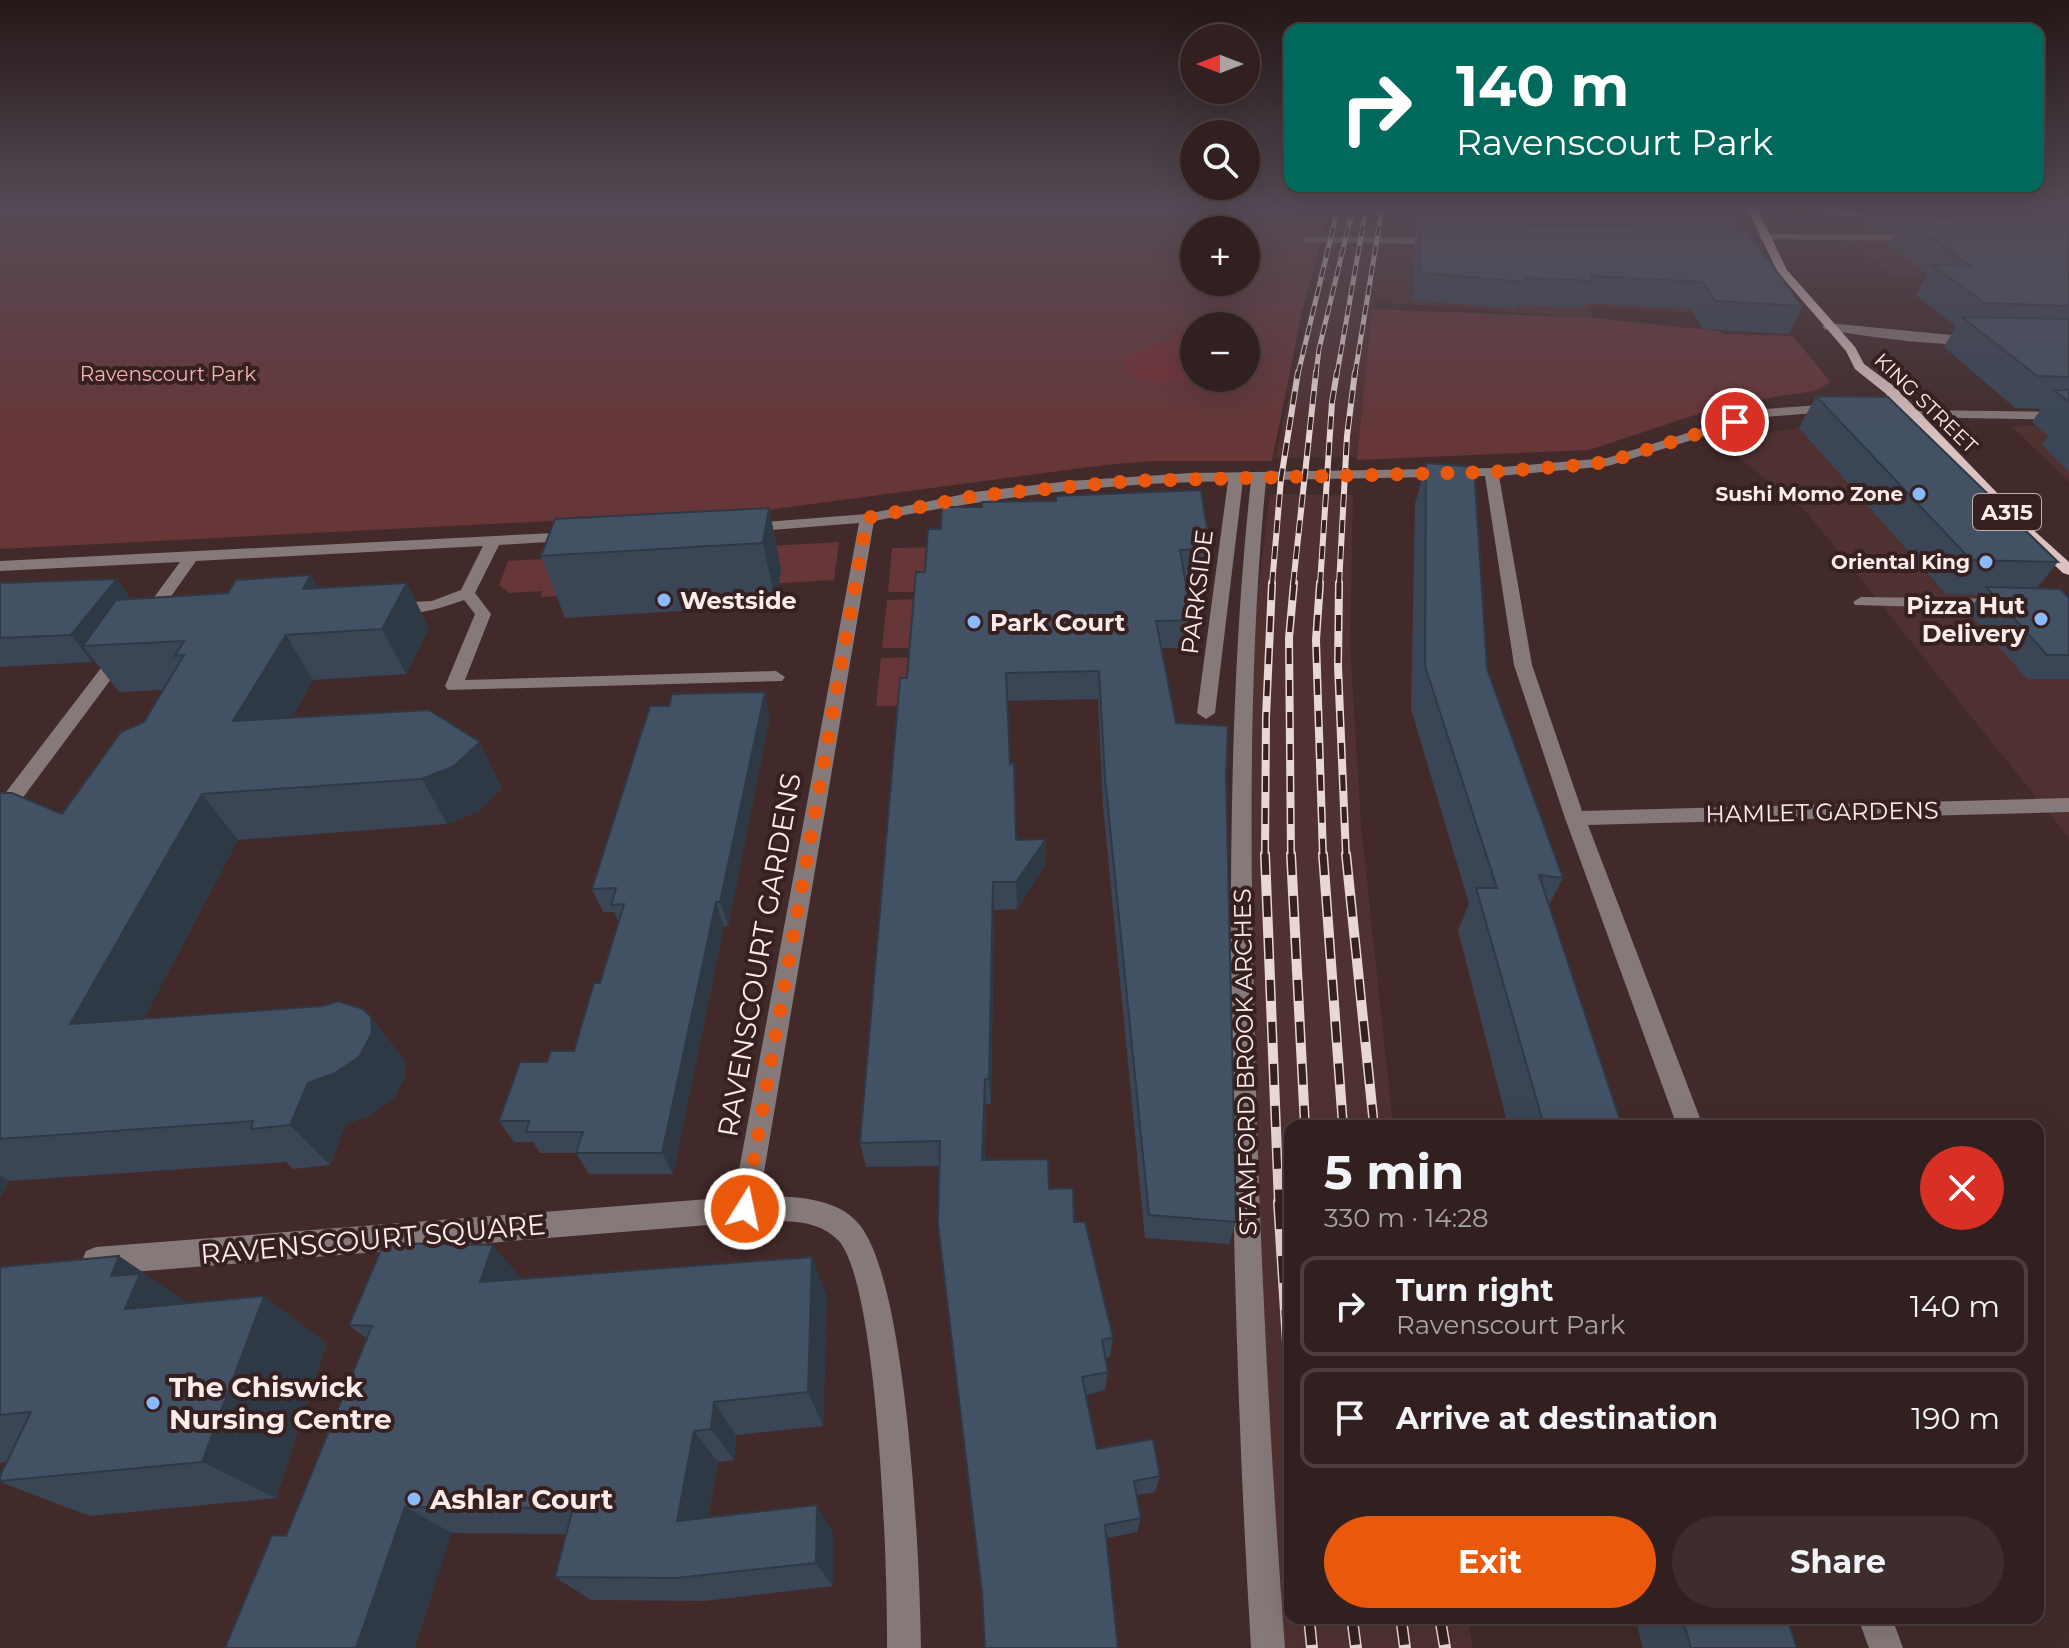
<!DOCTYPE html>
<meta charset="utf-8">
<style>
:root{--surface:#322020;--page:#3d2d2d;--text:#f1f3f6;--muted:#a8a3a5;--line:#4d3e3e;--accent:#ea580c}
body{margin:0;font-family:Montserrat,sans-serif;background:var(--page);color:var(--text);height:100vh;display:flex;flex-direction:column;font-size:30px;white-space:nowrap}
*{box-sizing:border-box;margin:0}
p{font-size:26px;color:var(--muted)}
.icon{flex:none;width:44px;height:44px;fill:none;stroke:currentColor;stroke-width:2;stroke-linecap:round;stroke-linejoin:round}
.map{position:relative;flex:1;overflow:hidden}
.drawer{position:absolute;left:1284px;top:1120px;width:760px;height:504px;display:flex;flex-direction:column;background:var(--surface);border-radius:16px;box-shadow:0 8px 32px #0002,0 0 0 2px var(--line)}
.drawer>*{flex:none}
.guide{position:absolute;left:1284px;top:24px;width:760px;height:168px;border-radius:16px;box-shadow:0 8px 32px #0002,0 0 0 2px var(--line);background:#00695c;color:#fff;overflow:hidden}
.needle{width:52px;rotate:270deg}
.fabs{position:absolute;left:1180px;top:24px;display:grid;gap:16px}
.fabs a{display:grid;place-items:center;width:80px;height:80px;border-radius:50%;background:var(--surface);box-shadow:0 8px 32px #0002,0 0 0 2px var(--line);font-size:40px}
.pin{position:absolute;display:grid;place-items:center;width:68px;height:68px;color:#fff;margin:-34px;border:4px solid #fff;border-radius:50%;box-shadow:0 2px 8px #0007}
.me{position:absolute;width:88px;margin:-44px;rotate:10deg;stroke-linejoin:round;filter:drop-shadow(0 0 6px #0008)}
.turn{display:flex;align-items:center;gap:28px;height:168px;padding:0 40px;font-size:36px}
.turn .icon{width:104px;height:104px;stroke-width:2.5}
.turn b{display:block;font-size:56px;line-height:68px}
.round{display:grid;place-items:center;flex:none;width:84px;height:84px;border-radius:42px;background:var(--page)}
.summary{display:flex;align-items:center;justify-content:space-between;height:136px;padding:0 40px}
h1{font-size:48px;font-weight:700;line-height:60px}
.primary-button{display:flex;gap:16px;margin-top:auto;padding:16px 40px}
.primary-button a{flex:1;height:92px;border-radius:48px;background:var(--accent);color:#fff;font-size:32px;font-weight:700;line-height:92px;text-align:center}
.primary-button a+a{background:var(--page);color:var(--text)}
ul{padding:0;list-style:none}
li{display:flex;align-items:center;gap:24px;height:100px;margin:0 16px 12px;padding:0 24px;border:4px solid var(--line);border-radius:16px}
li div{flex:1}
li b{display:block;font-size:30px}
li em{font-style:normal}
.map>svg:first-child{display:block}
.built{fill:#503132}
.green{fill:#663638;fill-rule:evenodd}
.water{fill:#762e33}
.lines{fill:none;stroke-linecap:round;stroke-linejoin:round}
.minor{fill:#867979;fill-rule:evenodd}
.major{fill:#dbc1c0;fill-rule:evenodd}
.rail-far4-casing{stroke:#e9d7d7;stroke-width:5}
.rail-far3-casing{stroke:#e9d7d7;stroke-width:6}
.rail-far2-casing{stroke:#e9d7d7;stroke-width:8}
.rail-far1-casing{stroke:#e9d7d7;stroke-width:10}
.rail-casing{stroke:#e9d7d7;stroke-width:12}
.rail-far4{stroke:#372020;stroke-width:3;stroke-dasharray:10;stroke-linecap:butt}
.rail-far3{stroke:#372020;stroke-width:4;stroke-dasharray:13;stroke-linecap:butt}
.rail-far2{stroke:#372020;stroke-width:5;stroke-dasharray:16;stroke-linecap:butt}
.rail-far1{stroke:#372020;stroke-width:7;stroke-dasharray:21;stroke-linecap:butt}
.rail{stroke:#372020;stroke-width:9;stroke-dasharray:27;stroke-linecap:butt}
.wall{fill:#3a4656}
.shaded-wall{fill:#2f3946}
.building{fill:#435164;stroke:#2f3946;stroke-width:2}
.route{stroke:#ea580c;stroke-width:14;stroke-dasharray:0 25.2}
.poi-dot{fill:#8abafc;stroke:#372020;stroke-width:3}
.labels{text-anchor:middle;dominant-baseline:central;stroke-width:8;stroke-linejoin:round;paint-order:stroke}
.far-park-label{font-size:20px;fill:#f6b3b3;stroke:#372020}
.far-street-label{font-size:20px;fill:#fcebeb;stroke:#372020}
.far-poi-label{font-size:20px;font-weight:bold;fill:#fcebeb;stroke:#372020;text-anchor:end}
.shield{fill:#372020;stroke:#c1aeae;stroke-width:2}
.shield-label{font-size:22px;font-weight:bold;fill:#fcebeb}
.street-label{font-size:24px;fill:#fcebeb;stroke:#372020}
.poi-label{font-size:24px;font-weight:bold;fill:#fcebeb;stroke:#372020;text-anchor:start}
.near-street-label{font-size:28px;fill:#fcebeb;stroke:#372020}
.near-poi-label{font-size:28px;font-weight:bold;fill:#fcebeb;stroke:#372020;text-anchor:start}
</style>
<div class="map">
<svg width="2069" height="1648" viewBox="0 0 2069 1648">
<rect width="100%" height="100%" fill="#422a2a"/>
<path class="built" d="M1333,208H1389L1381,247L1671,258L1705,314L1589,307L1593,318L1373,302L1358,457L1275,458Z
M1827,223L2069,225V273H1888Z
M1847,422L2069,627V838L1805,510L1725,447L1753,434Z
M2011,426H2069V482Z
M1270,494L1353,495L1350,644L1361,825L1393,1126H1290V1618H1468L1473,1648H1285L1275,1518L1252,1085L1248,814L1253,635Z"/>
<path class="green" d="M0,208H1330L1303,307L1272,461H1150L1105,465L767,510L0,549ZM1194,230H1246V282H1194ZM1194,326H1246V378H1194Z
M1372,309L1593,318L1719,331L1724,334L1793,336L1830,382L1816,391L1778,396L1701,413L1589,450L1357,460Z
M839,542L834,580L541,597L542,591L509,593L499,585L508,561Z
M944,547L928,592H888L892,548Z
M918,599L914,648H882L887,600Z
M914,657L910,706H876L881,658Z"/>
<path class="water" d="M1194,328V377C1172,380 1133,390 1123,363L1128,357Z"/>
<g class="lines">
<path class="minor" d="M1749,208L1889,211L1894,214L1889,217L1753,212Z
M1764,234L1919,235L1924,238L1919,241L1760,239L1759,237Z
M1309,237L1440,238L1445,241L1440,244L1305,242V238Z
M1828,323L1972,337L1978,341C1964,351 1847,334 1824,329L1822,327Z
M1834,404L1839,405V411L1766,417L1608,466L1499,476L1532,665L1582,811L2069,798V812L1588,825L1703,1126H1677L1565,818L1514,665L1485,476L1266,480C1249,655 1250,831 1254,1007C1258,1221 1269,1434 1285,1648H1251C1238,1434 1232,1221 1231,1006C1230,831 1232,655 1251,480H1243L1215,713L1206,719L1197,713L1228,481C1108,483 991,497 874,521L760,1196C791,1196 836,1197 858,1223C908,1278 920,1567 921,1648H887C888,1580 879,1283 838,1240C815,1216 775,1221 745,1222L96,1275L86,1271L82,1261L86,1251L96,1247L734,1197L859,523L746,532L738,527L741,524L867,514L974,492L1070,481L1191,473L1491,468L1607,458L1765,409Z
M1913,410L2069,412V420L1908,417L1906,414Z
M574,532L579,534V540L499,545L475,593L491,614L465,680L776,671L785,677L782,681L448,690L445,686L475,614L464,600C445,607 399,622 383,608L391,603L432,601L461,590L483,546L196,561L153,622L147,623L139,618L180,562L0,571V561Z
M1861,597L2001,599L2009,604L2001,609L1855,605L1853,602Z
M120,650L126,651L129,655L126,659L7,819L0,821V800L114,651Z
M1858,1618H1892L1903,1648H1869Z"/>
<path class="major" d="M1747,208H1757L1787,270L1855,347L1864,364L1895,387L2030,527L2069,562V575L2063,573L2020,533L1885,393L1855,369L1846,351L1777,271Z"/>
<g class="rail-far4-casing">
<path id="rail-far4" d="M1298,374L1338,208
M1316,374L1319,349L1353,208
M1337,374L1366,208
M1355,374L1382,208"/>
</g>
<g class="rail-far3-casing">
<path id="rail-far3" d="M1272,585L1281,479L1298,372
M1293,585L1316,372
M1320,585L1332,402L1337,372
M1339,585L1347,436L1355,372"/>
</g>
<g class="rail-far2-casing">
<path id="rail-far2" d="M1320,583L1316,640L1323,856
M1339,583L1338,666L1346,856
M1265,856L1266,717L1272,583
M1291,856L1289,638L1294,583"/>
</g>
<g class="rail-far1-casing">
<path id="rail-far1" d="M1265,854L1279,1204
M1291,854L1305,1126
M1323,854L1343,1126
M1346,854L1374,1126"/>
</g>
<g class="rail-casing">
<path id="rail" d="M1279,1202L1290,1374
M1309,1618L1312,1648
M1352,1618L1356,1648
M1401,1618L1405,1648
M1440,1618L1445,1648"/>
</g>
<use href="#rail-far4" class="rail-far4"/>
<use href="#rail-far3" class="rail-far3"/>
<use href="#rail-far2" class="rail-far2"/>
<use href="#rail-far1" class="rail-far1"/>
<use href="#rail" class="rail"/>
</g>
<path class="wall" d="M1416,208H1739L1742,215L1735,230L1802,306L1789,334L1703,329L1691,309L1586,303L1584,308L1518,305L1516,309L1414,300V247L1416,235H1414Z
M1864,208H2069V472L2042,445L2048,436L2032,422L2041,409L2015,408L1944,347L1956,326L1916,295L1927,275L1889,244L1895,233L1873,232L1858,220Z
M1816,396L2058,562L2037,588L2069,598V679H2027L1968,611L1980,595L1946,594L1799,428Z
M1426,463L1487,669L1563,878L1549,905L1622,1126H1508L1458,930L1469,904L1411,709L1415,504Z
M982,507L1210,549L1206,576L1185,577L1192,620L1189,648H1162L1176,723L1226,775L1236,1222L1229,1244L1145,1238L1103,806L1098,699L1007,701L1010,764L1016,840L1046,839L1045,866L1017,909L994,910L991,1104H986L985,1160L1049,1189L1074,1222L1113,1337L1110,1357L1105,1358L1108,1372L1105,1390L1086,1395L1097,1449L1160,1476L1155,1492L1137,1495L1141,1518L1137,1532L1107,1538L982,1593L939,1166L866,1167L860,1143L907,678L925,572L941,529Z
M769,508L781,569L776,605L565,618L541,556Z
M311,575L318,588L429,628L406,674L313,680L292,718L502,788L478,812L447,824L238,840L144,1018L371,1017L404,1060L406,1075L394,1098L371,1115L346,1124L330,1165L293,1169L286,1162L9,1181L0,1197V793L62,814L144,722L163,690L119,692L94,660L92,662L0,667V583L117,579L131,599L228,593Z
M770,716L728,926H724L673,1174H589L576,1153H540L533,1142H514L499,1121L547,1062L574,1051L600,983L619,923L614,912H603L592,889Z
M0,1267L189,1303L327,1343L276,1498L90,1516L0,1482V1476L7,1462L0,1463Z
M522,1279L827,1296L823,1426L736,1435L734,1460L718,1462L708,1517L833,1532V1586L704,1601L591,1600L555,1577L566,1534L452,1533L286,1536L367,1339L349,1325Z
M1635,1618H1787L1797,1648H1643Z"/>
<path class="shaded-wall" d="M769,508L781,569L776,605L763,543Z
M311,575L336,620L303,589Z
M117,579L136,606L83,646L94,660L92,662L71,635Z
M407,583L429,628L406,674L382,629Z
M286,635L313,680L265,767L233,721Z
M765,692L770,716L728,926L720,902Z
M480,742L502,788L478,812L447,824L422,779Z
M202,794L238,840L119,1066L70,1024Z
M1046,839L1045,866L1017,909L1016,882Z
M993,882L994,910L991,1104L989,1079Z
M716,902L724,926L673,1174L662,1153Z
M371,1017L404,1060L406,1075L394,1098L371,1115L346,1124L330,1165L290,1125L308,1083Z
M985,1079L986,1104L984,1184L982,1160Z
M0,1175L9,1181L0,1197Z
M493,1245L527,1285L480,1282Z
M119,1256L192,1305L125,1309L111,1276Z
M812,1257L827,1296L823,1426L808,1392Z
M264,1296L327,1343L276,1498L202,1462Z
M714,1402L736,1435L734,1460L711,1429Z
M694,1431L718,1462L703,1546L677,1521Z
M817,1505L833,1532V1586L816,1563Z
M405,1507L452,1533L415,1648H356Z"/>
<path class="building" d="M1456,208H1739L1742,215Z
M1953,208H2069V220H1974Z
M1903,216L1946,217L1971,232L2069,230V306L1984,303L1932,265L1970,266Z
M1420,221L1747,231L1802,306L1715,301L1703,282L1591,276L1593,281L1524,278L1525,282L1420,273Z
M1962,317L2069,319V377L2037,376Z
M2054,390H2069V402Z
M1816,396L1888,397L2058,562L1971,560Z
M1426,463L1474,467L1487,669L1563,878L1539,875L1622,1126H1544L1476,888H1497L1425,666Z
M1201,490L1210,549L1180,550L1192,620L1156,621L1176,723L1228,726L1226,775L1236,1222L1149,1215L1105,778L1099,671L1006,673L1010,764L1014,763L1016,840L1046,839L1016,882H993L989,1079H985L982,1160L1048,1159L1049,1189L1073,1188L1074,1222H1085L1113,1337L1102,1340L1108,1372L1082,1377L1097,1449L1153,1439L1160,1476L1134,1481L1141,1518L1105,1525L1118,1648H985L982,1593L938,1224L940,1141L860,1143L900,678H907L916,572H925L928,529H941L942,507H982V502L1056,501V496Z
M769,508L763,543L541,556L555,519Z
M311,575L303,589L407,583L382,629L286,635L233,721L429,710L480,742L454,766L422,779L202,794L70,1024L323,1006L338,1001L363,1009L371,1017L372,1033L359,1057L335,1073L308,1083L290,1125L251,1129L253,1121L0,1139V793H12L62,814L121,732L144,722L184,655L175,656L184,641L83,646L116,600L228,593L236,580Z
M117,579L71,635L0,638V583Z
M1986,587L2060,589L2069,598V655H2047Z
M765,692L720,902H716L662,1153H576L583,1132H526L529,1121H499L520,1062H547L551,1051H574L594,983H600L624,904L611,905L616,888L592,889L650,706H669L672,694Z
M384,1243L493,1245L480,1282L812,1257L808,1392L714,1402L711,1429L694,1431L677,1521L817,1505L816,1563L676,1578L555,1577L573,1508L405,1507L356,1648H225L272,1535L286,1536L372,1326L349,1325Z
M119,1256L111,1276L140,1274L125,1309L264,1296L202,1462L0,1481V1476L31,1412L0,1415V1267Z
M1682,1618H1787L1797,1648H1691Z"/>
<linearGradient id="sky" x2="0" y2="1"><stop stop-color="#241717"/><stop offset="0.47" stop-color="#544a55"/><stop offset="1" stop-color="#544a55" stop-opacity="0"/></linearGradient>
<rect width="2069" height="438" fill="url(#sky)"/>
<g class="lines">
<path class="route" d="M745,1209L867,518L974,496L1130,481L1491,472L1570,466L1608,462L1735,422"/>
</g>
<g class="poi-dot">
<circle cx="1919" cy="494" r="8"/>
<circle cx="1986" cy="562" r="8"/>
<circle cx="664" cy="600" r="8"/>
<circle cx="2041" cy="619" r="8"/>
<circle cx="974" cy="622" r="8"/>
<circle cx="153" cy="1403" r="8"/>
<circle cx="414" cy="1499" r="8"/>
</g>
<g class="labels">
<g class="far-park-label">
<text x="168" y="374">Ravenscourt Park</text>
</g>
<g class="far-street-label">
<text transform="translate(1926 403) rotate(44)">KING STREET</text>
</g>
<g class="far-poi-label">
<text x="1903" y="494">Sushi Momo Zone</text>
<text x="1970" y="562">Oriental King</text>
</g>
<rect class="shield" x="1973" y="494" width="68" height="36" rx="6"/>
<g class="shield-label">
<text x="2007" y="512">A315</text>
</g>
<g class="street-label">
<text transform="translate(1197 592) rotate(-83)">PARKSIDE</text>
<text transform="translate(1822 812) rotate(-1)">HAMLET GARDENS</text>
<text transform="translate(1245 1062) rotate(-91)">STAMFORD BROOK ARCHES</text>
</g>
<g class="poi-label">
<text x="680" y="600">Westside</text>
<text x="2025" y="605" text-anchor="end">Pizza Hut<tspan x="2025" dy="28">Delivery</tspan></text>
<text x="990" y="622">Park Court</text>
</g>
<g class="near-street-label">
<text transform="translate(759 955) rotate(-80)">RAVENSCOURT GARDENS</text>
<text transform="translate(373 1239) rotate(-5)">RAVENSCOURT SQUARE</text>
</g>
<g class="near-poi-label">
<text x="169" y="1387">The Chiswick<tspan x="169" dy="32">Nursing Centre</tspan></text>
<text x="430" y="1499">Ashlar Court</text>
</g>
</g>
</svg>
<div class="fabs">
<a><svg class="needle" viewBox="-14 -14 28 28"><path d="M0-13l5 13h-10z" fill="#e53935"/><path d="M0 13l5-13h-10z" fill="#a8a3a5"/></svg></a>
<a><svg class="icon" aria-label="search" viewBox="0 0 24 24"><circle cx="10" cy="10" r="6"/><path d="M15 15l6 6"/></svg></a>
<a>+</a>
<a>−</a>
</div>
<div class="pin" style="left:1735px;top:422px;background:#d93025"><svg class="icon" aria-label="arrive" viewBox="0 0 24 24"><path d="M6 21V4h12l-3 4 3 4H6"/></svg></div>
<svg class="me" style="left:745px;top:1209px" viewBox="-20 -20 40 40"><circle r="17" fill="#ea580c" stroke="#fff" stroke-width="3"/><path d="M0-11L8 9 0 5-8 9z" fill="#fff"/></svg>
<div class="guide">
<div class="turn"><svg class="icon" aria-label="right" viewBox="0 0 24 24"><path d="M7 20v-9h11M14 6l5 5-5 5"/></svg><div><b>140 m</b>Ravenscourt Park</div></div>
</div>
<section class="drawer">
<div class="summary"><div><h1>5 min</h1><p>330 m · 14:28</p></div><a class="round" style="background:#d93025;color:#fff"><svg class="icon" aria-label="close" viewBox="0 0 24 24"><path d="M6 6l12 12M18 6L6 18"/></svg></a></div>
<ul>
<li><svg class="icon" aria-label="right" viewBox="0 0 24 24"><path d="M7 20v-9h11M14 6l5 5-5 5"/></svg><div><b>Turn right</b><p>Ravenscourt Park</p></div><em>140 m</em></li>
<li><svg class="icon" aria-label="arrive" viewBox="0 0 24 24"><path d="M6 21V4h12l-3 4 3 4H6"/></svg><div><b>Arrive at destination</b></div><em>190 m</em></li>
</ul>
<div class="primary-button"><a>Exit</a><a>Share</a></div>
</section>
</div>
